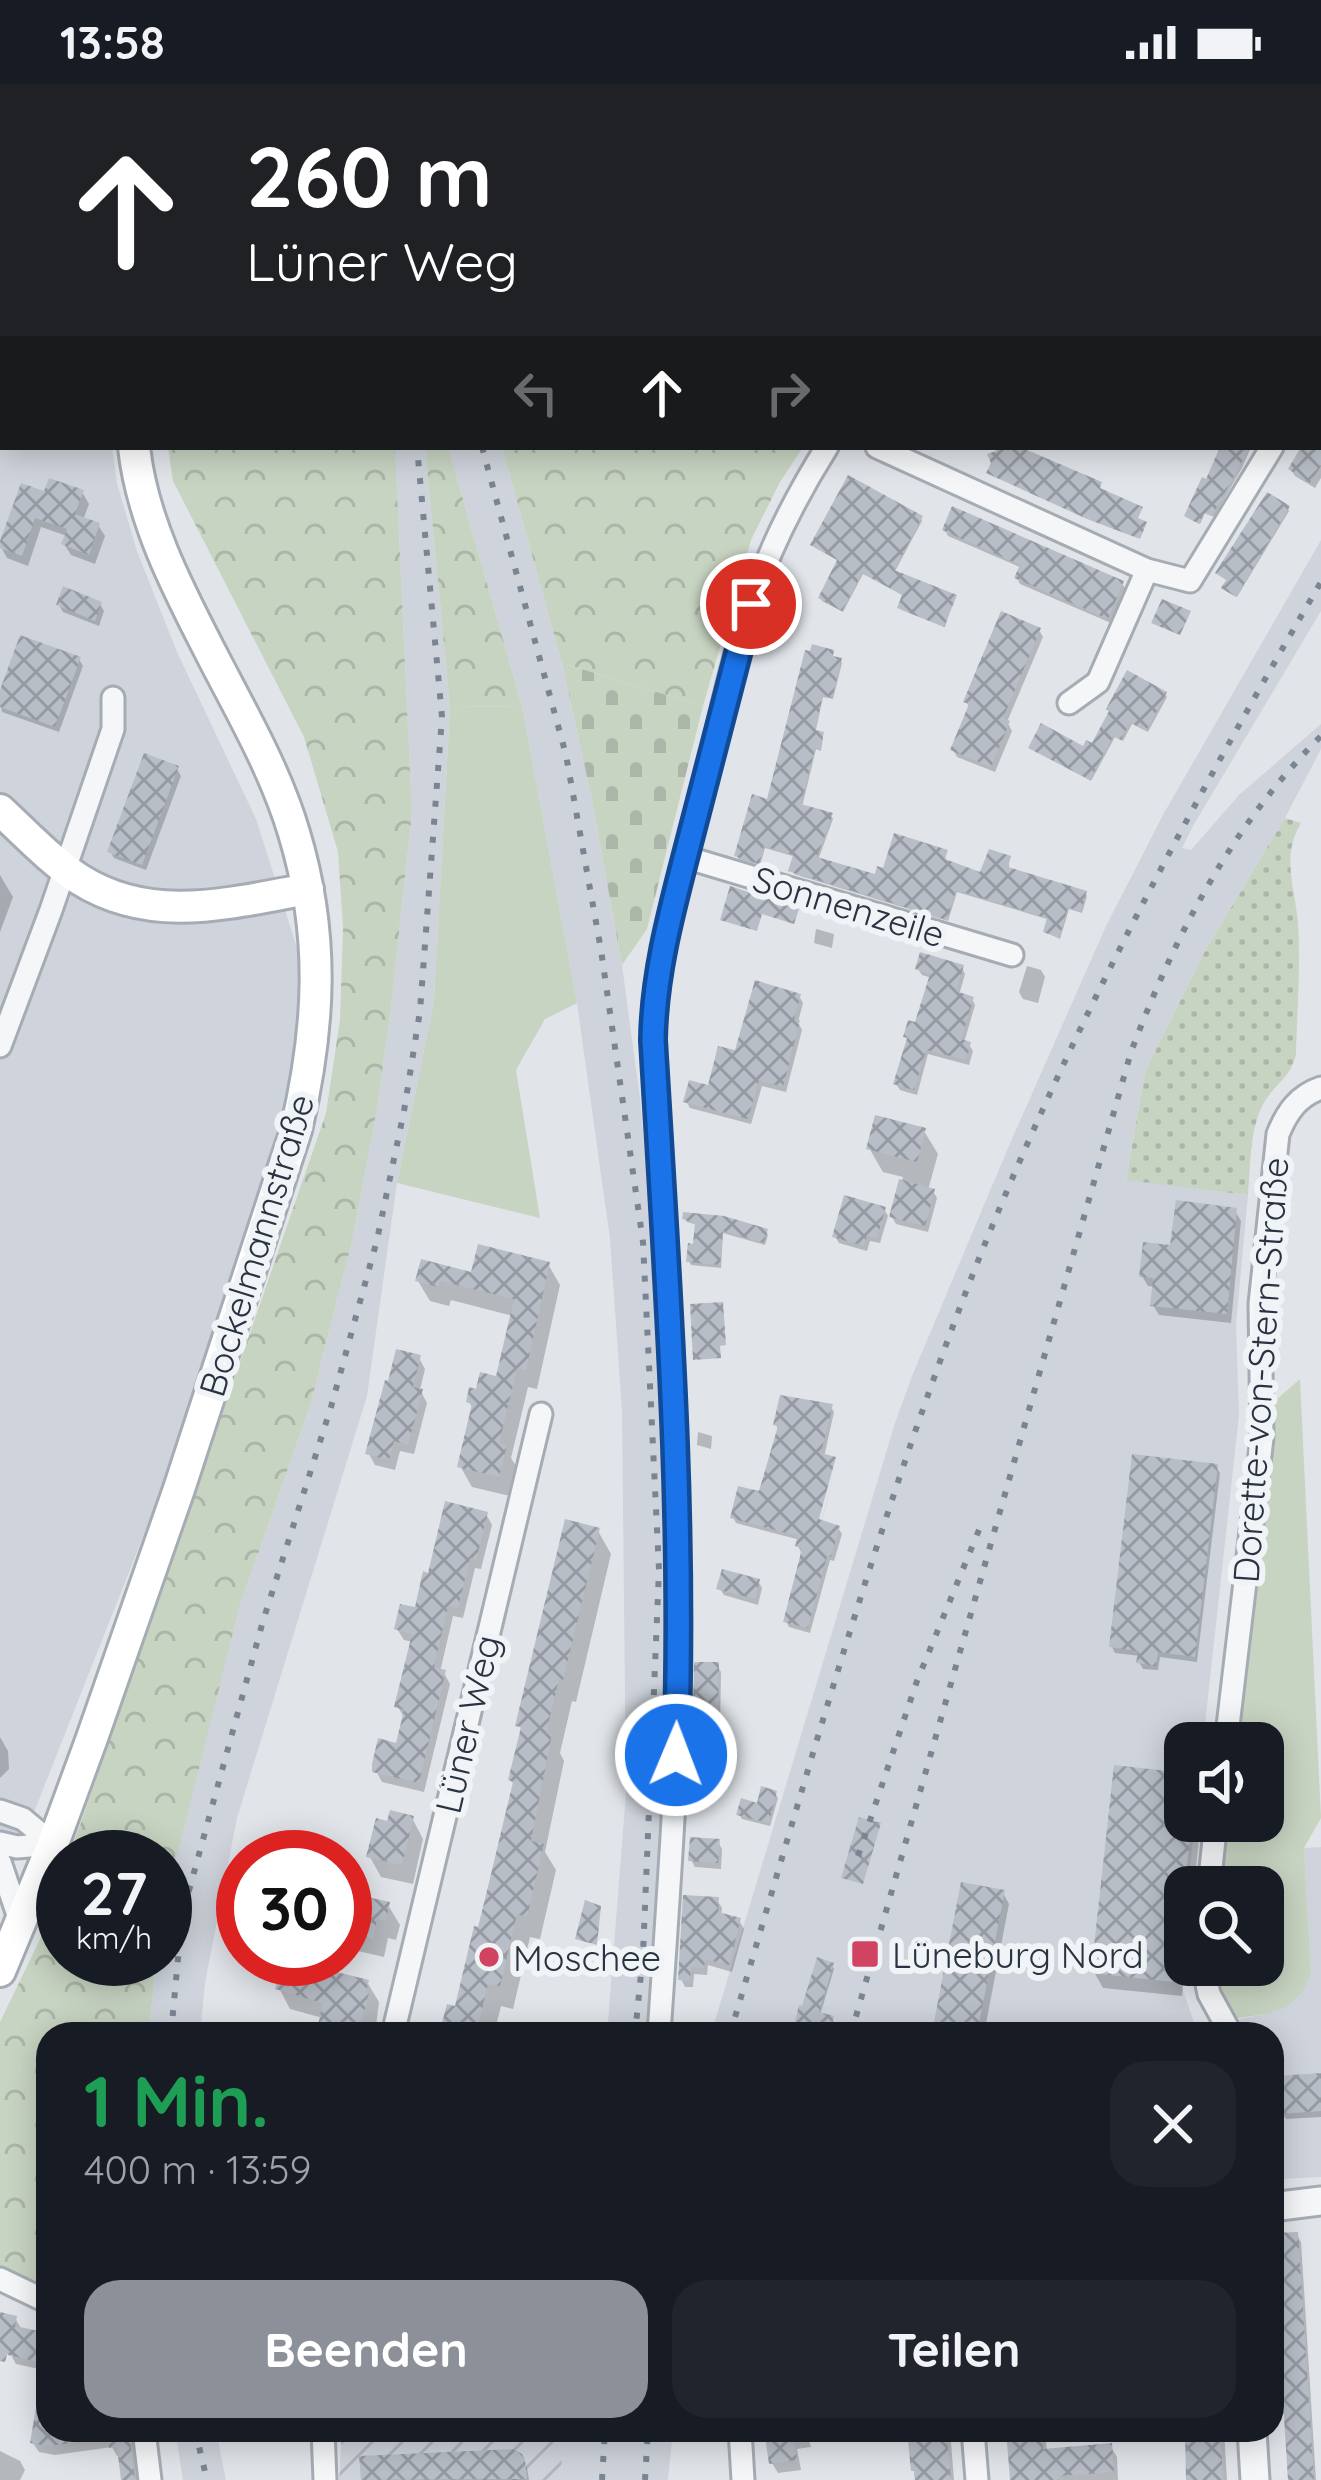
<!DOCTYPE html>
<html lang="de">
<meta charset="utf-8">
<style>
:root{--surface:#171b24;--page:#20242c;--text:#f1f3f6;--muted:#9ea1a6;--accent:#8c9099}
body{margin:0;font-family:Quicksand,sans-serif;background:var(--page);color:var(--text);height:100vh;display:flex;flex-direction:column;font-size:45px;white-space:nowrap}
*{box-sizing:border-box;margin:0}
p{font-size:39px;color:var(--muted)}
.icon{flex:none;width:66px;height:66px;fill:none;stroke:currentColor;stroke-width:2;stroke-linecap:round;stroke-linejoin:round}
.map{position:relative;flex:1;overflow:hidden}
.sheet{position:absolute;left:36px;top:1938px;width:1248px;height:420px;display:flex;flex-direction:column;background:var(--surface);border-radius:36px;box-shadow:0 6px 30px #0003}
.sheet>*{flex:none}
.top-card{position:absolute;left:0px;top:0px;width:1323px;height:366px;box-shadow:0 6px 30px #0003;background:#202124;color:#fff;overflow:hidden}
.controls{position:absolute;left:1164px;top:1638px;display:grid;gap:24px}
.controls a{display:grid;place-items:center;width:120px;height:120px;border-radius:24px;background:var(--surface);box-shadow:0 6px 30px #0003;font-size:60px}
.speed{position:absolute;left:36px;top:1746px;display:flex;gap:24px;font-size:60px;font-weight:700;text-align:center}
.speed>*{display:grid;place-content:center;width:156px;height:156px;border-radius:50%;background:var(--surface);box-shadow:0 6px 30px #0003;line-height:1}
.speed small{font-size:30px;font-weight:400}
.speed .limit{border:18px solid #d22;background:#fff;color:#111}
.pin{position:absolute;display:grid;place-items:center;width:102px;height:102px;color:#fff;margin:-51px;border:6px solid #fff;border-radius:50%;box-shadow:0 3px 12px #0007}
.me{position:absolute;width:132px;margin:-66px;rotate:1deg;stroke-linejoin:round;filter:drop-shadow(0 0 9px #0008)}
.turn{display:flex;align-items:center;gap:42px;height:252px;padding:0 48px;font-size:54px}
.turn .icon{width:156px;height:156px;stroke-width:2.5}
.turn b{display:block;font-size:84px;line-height:102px}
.lanes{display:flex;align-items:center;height:114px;padding:0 48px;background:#0003;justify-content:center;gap:60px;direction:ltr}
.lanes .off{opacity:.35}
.round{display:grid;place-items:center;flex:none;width:126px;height:126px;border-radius:36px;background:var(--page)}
.headline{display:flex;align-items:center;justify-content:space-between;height:204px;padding:0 48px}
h1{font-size:72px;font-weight:700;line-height:90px;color:#1e9e55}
.button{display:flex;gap:24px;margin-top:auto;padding:24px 48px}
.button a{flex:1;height:138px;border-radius:36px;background:var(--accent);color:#fff;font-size:48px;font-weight:700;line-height:138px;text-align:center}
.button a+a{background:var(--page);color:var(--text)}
.status{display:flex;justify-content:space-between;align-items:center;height:84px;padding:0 60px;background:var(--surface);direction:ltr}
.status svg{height:33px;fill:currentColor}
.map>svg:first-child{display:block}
.built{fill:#cfd4dc}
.industrial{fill:url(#industrial-furrows)}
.grass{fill:url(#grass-dots)}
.forest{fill:url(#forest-crowns)}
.cemetery{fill:url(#cemetery-stones)}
.green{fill:#c8d4c2}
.shadow{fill:#0003}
.building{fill:url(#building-cross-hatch)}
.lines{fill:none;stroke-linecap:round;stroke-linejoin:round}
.minor-casing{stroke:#a6acb4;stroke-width:27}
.tertiary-casing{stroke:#a6acb4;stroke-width:33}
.secondary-casing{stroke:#a6acb4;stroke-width:36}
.minor{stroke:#f4f6f8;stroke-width:21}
.tertiary{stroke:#f4f6f8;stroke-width:27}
.secondary{stroke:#fff;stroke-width:30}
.rail{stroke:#7a8594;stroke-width:6;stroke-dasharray:6 12;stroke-linecap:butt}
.route-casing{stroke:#114b97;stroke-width:30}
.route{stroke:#1a73e8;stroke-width:21}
.poi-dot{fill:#d14461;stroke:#f1f4f7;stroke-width:4.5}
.labels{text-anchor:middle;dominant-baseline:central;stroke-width:12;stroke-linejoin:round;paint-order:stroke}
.street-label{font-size:36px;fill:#293342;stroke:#f1f4f7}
.poi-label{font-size:36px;fill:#293342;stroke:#f1f4f7;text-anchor:start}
</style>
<div class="status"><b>13:58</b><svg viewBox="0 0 49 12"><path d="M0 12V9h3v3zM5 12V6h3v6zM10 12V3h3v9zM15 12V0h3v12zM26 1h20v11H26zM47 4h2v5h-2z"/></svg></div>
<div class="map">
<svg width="1321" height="2396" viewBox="0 0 1321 2396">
<defs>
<pattern id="industrial-furrows" width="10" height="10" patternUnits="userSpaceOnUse" patternTransform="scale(3)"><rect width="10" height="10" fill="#cfd4dc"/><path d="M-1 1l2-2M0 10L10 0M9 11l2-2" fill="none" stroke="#b2b6be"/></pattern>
<pattern id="grass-dots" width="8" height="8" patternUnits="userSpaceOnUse" patternTransform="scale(3)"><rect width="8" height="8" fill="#c8d4c2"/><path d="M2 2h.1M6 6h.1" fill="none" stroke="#acb6a8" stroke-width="1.8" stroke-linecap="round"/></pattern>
<pattern id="forest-crowns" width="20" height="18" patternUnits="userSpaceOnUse" patternTransform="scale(3)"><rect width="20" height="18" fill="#c8d4c2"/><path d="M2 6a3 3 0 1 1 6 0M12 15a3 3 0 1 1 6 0" fill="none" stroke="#acb6a8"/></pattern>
<pattern id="cemetery-stones" width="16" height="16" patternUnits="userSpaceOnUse" patternTransform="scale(3)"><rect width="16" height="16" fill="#c8d4c2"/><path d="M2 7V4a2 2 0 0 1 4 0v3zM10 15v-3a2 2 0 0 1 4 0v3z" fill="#acb6a8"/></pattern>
<pattern id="building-cross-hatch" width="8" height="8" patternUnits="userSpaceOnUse" patternTransform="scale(3)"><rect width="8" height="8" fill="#b8bec7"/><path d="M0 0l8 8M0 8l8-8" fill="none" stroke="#969ba3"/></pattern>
</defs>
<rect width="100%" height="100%" fill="#e1e5ea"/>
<path class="built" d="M0,0H86L92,3H3V363H112L117,399L137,467L177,568L256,735L300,873L301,902L289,1000L251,1141L154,1425L0,1814Z
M395,363H425L450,623L434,917L397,1099L367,1312L237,1734L205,1899L200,1950H149L156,1875H165V1820L187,1729L240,1521L311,1319L353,1153L377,1025L390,932L412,729Z
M448,363H502L562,579L591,711L622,881L640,1014L656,1191L664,1354L668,1586L660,1811L651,1950H607L626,1709L622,1327L610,1155L577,919L522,622Z
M1321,456V527L1193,742L1182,764L1191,766L1239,711L1321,640V665L1285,734L1205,867L1145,988L1126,1095L1248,1111L1236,1241L1239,1331L1203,1659H1185V1737H1195L1188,1803H1185L1180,1898L1198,1950H1026L989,1946L988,1950H711L895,1339L912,1292L1008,1064L1106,842L1164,729Z
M1321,1763V2093L1281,2095L1272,2093V1950H1246L1239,1935L1266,1930L1311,1889L1304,1764Z
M175,2346H216L226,2396H183Z
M563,2346H673L668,2396H561Z"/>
<path class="industrial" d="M342,2346H563L561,2396H339Z"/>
<path class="grass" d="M1285,734L1301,739C1281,772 1295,804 1298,839C1301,882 1297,927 1296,970C1292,992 1276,999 1265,1017C1249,1043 1251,1081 1248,1111L1126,1096L1145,988L1205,867Z"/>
<path class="forest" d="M168,363H395L412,729L390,932L377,1025L353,1153L311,1319L240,1521L165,1820V1773H69L326,1029L340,936L343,844L338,768L304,653L173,397Z
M425,363H448L522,622L450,623Z
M502,363H803L780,398L751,456L703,622L562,579Z
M63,1790V1875H156L149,1950H48V2210L0,2186V1938L43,1849Z"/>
<path class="cemetery" d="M562,579L703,622L647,845L622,881L591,711Z"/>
<path class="green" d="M522,622L577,919L545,935L516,986L540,1134L397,1099L434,917L450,623Z
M1300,1295L1321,1734L1304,1764L1311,1889L1302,1909L1286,1923L1266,1930L1238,1934L1224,1915L1213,1881H1263V1803H1218L1226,1737H1263V1659H1235L1270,1321Z"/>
<path class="shadow" d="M598,0H625L624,3H598Z
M699,0H838V3H699Z
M893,0H921L920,3H893Z
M0,60L3,61V126L0,125Z
M1321,333V394L1315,404L1295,392L1291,385L1304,363H1320Z
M1223,363H1251L1242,384L1214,433L1205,429L1200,440L1187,432L1208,399Z
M82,408L89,420L83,436L98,441L105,452L95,480L71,471L64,460L67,452L41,443L28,482L7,474L1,463L46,411Z
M1288,424L1289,427L1237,513L1226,507L1229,497Z
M921,434L922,437L894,489L954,514L945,543L902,526L905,512L863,490L843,528L822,517L821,514L840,477L813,461Z
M945,446L1122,500L1126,505L1111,539L1020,500L1017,494L1022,484L948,452Z
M100,520L104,527L99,542L63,528L59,521Z
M1039,546L1043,553L1007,638L1012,647L995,688L957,673L953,666L970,624L966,618Z
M832,569L833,575L842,579L833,615L823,613L815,650L823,654L821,667L816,665L802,723L831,732L833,735L818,776L877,794L946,768L945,778L982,792L1009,775V786L1085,809L1087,812L1082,829L1069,825L1060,855L1046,848L1050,836L957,808L948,837L794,790L792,786L796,773L765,764L760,781L739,775L737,772L769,718Z
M79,575L83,582L59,648L2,628L0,615Z
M1165,610L1167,613L1148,648L1132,640L1123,657L1115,653L1091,697L1031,664L1084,666L1093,663Z
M177,685L181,692L146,786L114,774L110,767Z
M0,791L13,813L0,848Z
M816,845L834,850L832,864L814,859Z
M1027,882L1041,886L1045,893L1038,919L1023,915L1019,908Z
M962,884L965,890L959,911L972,915L975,921L964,959L969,961L973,967L969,981L928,970L917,1011L900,1006L896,1000L932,894L922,891L918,885Z
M799,912L803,919L798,938L802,946L786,1008L762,1002L751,1040L690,1024L686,1017L710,1005L737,970Z
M924,1047L938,1070L928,1106L933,1107L937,1114L928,1148L896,1140L892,1133L903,1093L883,1088L869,1064Z
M884,1125L888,1132L880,1159L870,1157L867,1167L839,1159L835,1152Z
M1235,1127L1241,1137L1231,1239L1159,1231L1153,1221L1155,1203L1148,1202L1142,1192L1173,1164Z
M685,1135L766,1147L768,1151L765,1161L723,1149L721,1184L691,1181L689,1177L698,1141L687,1138Z
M548,1180L560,1201L537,1305L528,1303L511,1374L517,1384L510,1412L472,1403L460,1382L474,1326L469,1318L498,1296L513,1232L451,1216L449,1222L430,1217L418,1197L473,1192Z
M419,1274L425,1285L420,1306L427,1319L414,1370L400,1367L395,1386L375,1381L369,1370Z
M831,1323L834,1328L824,1373L812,1449L818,1451L837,1381L821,1439L838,1444L842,1450L834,1477L830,1476L810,1549L789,1543L786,1537L801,1468L798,1462L800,1456L736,1439L733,1433L762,1411L779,1347L776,1341Z
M698,1348L712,1352L711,1365L697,1361Z
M1216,1383L1220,1389L1197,1578L1160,1573L1158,1586L1143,1585L1139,1578L1140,1572L1115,1569L1112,1563Z
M486,1430L492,1441L481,1485L475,1484L463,1534L453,1532L440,1588L444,1589L450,1600L424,1708L382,1698L376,1687L398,1662L405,1635L398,1623L413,1558L404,1556L397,1545L417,1527L430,1492Z
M598,1447L611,1470L576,1618L572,1617L560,1669L564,1677L545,1768L556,1786L540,1855L530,1853L513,1925L501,1922L494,1950H442L457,1925L480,1846L515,1702L511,1696L523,1648L519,1641Z
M758,1497L762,1504L758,1521L724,1511L720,1505Z
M717,1581L721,1588L720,1644L725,1653L722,1708L699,1707L695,1700Z
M0,1653L8,1667L9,1685L0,1694Z
M1185,1692V1737H1201L1194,1803H1185V1881L1182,1912L1103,1904L1094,1888Z
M775,1709L778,1714L770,1742L742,1735L739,1730L759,1722Z
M412,1734L423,1755L413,1800L381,1793L370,1773L389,1741Z
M298,1753L312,1757L317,1766L330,1769L333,1773H299L295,1766Z
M718,1758L722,1765L721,1785L695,1783L691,1776Z
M367,1806L373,1817L388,1821L400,1841L396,1856L388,1854L384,1873L345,1864V1828Z
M1003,1809L1009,1820L984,1950H936Z
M717,1816L722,1824L721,1832L739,1836L744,1845L732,1888L708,1881L707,1891L694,1890L693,1903H685L681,1895Z
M286,1875H325L322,1888L367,1898L379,1918L375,1950H319L323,1934L290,1925L279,1904Z
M832,1881L834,1885L820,1931L832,1935L834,1938L830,1950L811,1947L810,1950H794Z
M525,1942L554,1950H523Z
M1321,1992V2033L1286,2035L1282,2029Z
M1297,2151L1301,2158L1316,2396H1291Z
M0,2231L15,2234L21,2244L48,2252V2287L16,2280L11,2271L0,2268Z
M48,2318V2346H137L133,2359L137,2396H124L121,2372H117L112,2363L55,2371L39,2368L33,2359Z
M767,2346H806L811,2363L797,2365L801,2386L778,2389L772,2379Z
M910,2346H950L954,2396H915Z
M1005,2346H1045L1047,2368L1111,2363L1117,2373L1118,2396H1012L1010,2358Z
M1188,2346H1224L1227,2396H1189Z
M0,2367L20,2377L25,2386L20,2396H0Z
M520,2372L527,2384L529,2396H364L362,2375Z"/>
<path class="building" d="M998,363H1020L1102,398L1100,404L1143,423L1138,434L1147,438L1140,455L1087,435L986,389L991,379L987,370L996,367Z
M1220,363H1250L1212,432L1204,429L1199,440L1184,432L1202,393L1206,395Z
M1301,363H1321V382L1310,399L1288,385Z
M848,391L923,432L894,486L957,511L944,543L897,524L902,511L862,489L842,527L818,514L837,476L810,461Z
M49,394L84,406L75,430L100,439L89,471L61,460L67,445L35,434L22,472L0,464V457L21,399L44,407Z
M1267,408L1290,422L1236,513L1221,504L1226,496L1215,489Z
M952,422L1124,497L1108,535L1014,494L1020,481L942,446Z
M63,502L102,518L95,537L56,521Z
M1162,515L1191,527L1180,551L1151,539Z
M1001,527L1041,544L1003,634L1010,637L991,683L950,666L969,620L963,618Z
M20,551L81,573L55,643L0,623V606Z
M812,560L834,566L833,572L842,574L832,614L823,611L815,646L824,648L820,665L815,664L801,720L833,729L817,773L875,790L877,782L883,784L894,749L948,766L945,775L980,788L989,765L1011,772L1008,783L1087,807L1081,827L1068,823L1059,854L1043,848L1047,834L956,806L947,836L788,787L793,771L764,762L759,780L734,772L752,710L767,715L805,566L810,567Z
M1127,586L1167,608L1146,647L1130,638L1121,656L1113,652L1090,696L1028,664L1041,639L1083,662L1086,656L1092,659L1109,627L1106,625Z
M144,669L179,682L142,781L107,768Z
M730,802L799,825L794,840L762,830L757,847L720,836Z
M920,868L964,881L956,907L974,913L961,955L971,958L966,976L926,966L914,1006L893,1000L907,954L903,953L908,936L915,938L930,890L915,885Z
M755,896L801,910L794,935L800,936L783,1003L759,996L748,1035L683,1018L689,996L708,1001L718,962L735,966Z
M875,1031L926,1044L917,1078L866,1065Z
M899,1095L935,1105L925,1142L889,1133Z
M844,1111L886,1123L877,1154L867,1151L864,1162L832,1153Z
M1176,1116L1237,1124L1227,1230L1150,1222L1153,1194L1139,1193L1143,1158L1170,1161Z
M683,1128L724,1132L768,1145L764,1159L723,1147L720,1181L686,1178L688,1159L693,1160L695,1139L682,1135Z
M478,1160L550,1178L526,1286L517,1284L499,1360L507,1361L499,1393L457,1383L472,1320L466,1318L469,1303L476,1305L480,1288L496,1292L514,1215L440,1197L438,1203L415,1197L421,1175L471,1188Z
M723,1218L726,1261L720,1262L721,1274L693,1276L690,1220Z
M396,1265L421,1271L413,1303L423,1305L408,1361L394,1357L389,1376L365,1370L385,1296L388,1297Z
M780,1311L833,1320L821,1369L836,1373L819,1435L840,1442L831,1473L827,1472L808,1544L783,1538L802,1465L795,1462L798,1452L730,1434L738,1402L759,1407L778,1342L773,1341Z
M1132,1370L1218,1380L1195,1573L1158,1568L1156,1582L1136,1579L1138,1567L1109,1563Z
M445,1417L488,1428L476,1476L470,1474L458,1524L448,1522L434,1583L446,1586L419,1699L372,1688V1680L378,1654L396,1659L404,1626L394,1623L412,1550L394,1545L400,1520L415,1523L423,1487L428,1489Z
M565,1435L600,1444L563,1596L559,1595L546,1649L552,1650L531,1757L544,1760L527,1833L517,1830L500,1902L488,1900L476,1950H439L447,1920L455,1922L474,1842L478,1843L485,1815L513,1698L508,1696L521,1643L515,1642Z
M722,1485L760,1495L755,1515L716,1505Z
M694,1578H719L718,1643H723L720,1702L692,1701L696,1623H693Z
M1114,1681L1185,1689V1737H1192L1174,1898L1091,1889Z
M761,1702L777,1707L769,1739L736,1731L741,1714L757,1719Z
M390,1726L414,1732L402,1781L366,1773L376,1734L387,1737Z
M859,1733L881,1739L863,1800L841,1794Z
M690,1753L720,1755L718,1779L688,1777Z
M961,1798L1005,1806L977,1950H940L932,1948Z
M349,1799L369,1804L367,1813L390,1818L386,1837L377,1835L373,1855L345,1848V1815Z
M683,1811L719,1813L718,1828L741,1834L729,1881L705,1875L704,1884L691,1883L690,1897L678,1896Z
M585,1816L601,1822L597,1861L575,1855Z
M817,1873L834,1879L819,1928L834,1932L829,1950L810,1945L809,1950H792L799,1921L802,1922Z
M283,1875H310L308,1881L369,1896L366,1909H369L358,1950H316L323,1919L275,1905Z
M1321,1989V2027L1279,2030L1277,1992Z
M1298,2148L1314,2396H1288L1272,2149Z
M0,2228L17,2232L15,2242L48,2249V2280L8,2271L9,2264L5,2278L0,2277Z
M39,2305H48V2346H97V2356L48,2362L30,2359Z
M107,2346H129L135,2396H121L117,2363L109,2364Z
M764,2346H792L797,2376L769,2380Z
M907,2346H946L951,2396H915L914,2387H911Z
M1006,2346H1042L1043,2365L1112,2359L1114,2388L1059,2392V2396H1010Z
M1185,2346H1220L1223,2396H1186Z
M513,2365L522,2370L525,2376L527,2395L361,2396L359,2372Z"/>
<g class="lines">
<g class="minor-casing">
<path id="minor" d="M1070,3L1072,0
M877,363L1147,486L1190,497L1272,363
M1069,619L1098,598L1147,486
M685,773L1012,871
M0,962L51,826L113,645V614
M1226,1659L1262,1354L1260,1220L1278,1050C1287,1028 1298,1012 1321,1004
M0,1727L23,1735L53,1760
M0,1759L17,1763L53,1760
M0,1778L21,1840
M1209,1803L1216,1737
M1203,1881L1209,1910L1231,1950
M393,1950L541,1330
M659,1950C669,1801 681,1652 679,1503C677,1320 665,1138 653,956C655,874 680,793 701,714C717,649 730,582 751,519C770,464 796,412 827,363
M0,2195L48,2218
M144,2346L150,2396
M323,2346L325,2396
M740,2346L743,2396
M973,2346L977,2396"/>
</g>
<g class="tertiary-casing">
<path id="tertiary" d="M1272,2123L1321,2117
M1252,2346L1255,2396"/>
</g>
<g class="secondary-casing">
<path id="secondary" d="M199,3L201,0
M0,726C25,749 50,776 79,795C151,841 230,819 308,805
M0,1887L53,1760L92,1654L179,1405L296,1046C320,943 325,851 294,749C276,688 243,631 214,575C180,509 142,438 134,363"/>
</g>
<use href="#minor" class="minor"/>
<use href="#tertiary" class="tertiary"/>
<use href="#secondary" class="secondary"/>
<path class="rail" d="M332,0L333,3
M357,0L358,3
M482,363L566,671L601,866L643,1158L659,1486L643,1870L635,1950
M858,1772L917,1597L981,1441
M171,1950L182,1832L263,1537L331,1323L377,1156L404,1027L420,927L442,633L417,363
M730,1950C804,1702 874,1447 967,1205C1063,958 1188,726 1321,498
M851,1950L1131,968C1175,851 1232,741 1321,652
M195,2346L207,2396
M602,2396L605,2346
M645,2396L648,2346"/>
</g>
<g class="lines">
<g class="route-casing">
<path id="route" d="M676,1671C685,1432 667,1194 653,956C654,887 673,821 690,755C710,676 731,598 751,520"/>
</g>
<use href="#route" class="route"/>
</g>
<g class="poi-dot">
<rect x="850" y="1855" width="30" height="30" rx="6"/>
<circle cx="489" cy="1873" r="12"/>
</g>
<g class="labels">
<g class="street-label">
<text transform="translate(849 822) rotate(17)">Sonnenzeile</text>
<text transform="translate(256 1161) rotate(-73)">Bockelmannstraße</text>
<text transform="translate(1260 1286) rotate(-86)">Dorette-von-Stern-Straße</text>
<text transform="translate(467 1640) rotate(-77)">Lüner Weg</text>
</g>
<g class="poi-label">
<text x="892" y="1870">Lüneburg Nord</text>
<text x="513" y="1873">Moschee</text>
</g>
</g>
</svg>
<div class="controls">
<a><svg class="icon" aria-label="sound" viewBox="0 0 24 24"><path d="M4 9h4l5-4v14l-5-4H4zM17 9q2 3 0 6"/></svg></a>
<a><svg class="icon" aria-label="search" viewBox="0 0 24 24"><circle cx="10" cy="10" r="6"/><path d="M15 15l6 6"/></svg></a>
</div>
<div class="speed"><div>27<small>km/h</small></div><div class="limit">30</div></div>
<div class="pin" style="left:751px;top:520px;background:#d93025"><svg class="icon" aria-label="arrive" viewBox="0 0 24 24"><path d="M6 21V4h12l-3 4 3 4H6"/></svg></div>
<svg class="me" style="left:676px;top:1671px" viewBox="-20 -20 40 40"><circle r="17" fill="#1a73e8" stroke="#fff" stroke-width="3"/><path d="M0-11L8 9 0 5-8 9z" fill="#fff"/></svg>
<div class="top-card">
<div class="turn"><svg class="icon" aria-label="ahead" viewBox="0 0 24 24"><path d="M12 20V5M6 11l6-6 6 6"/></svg><div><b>260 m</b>Lüner Weg</div></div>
<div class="lanes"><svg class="icon off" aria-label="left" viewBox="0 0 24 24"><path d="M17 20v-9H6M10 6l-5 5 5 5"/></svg><svg class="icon" aria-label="ahead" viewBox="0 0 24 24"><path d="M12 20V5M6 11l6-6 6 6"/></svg><svg class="icon off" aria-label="right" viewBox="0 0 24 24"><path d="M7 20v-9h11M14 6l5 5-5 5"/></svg></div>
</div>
<section class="sheet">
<div class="headline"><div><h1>1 Min.</h1><p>400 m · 13:59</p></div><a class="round"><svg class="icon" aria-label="close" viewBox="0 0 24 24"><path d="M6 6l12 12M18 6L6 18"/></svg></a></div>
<div class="button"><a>Beenden</a><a>Teilen</a></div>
</section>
</div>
